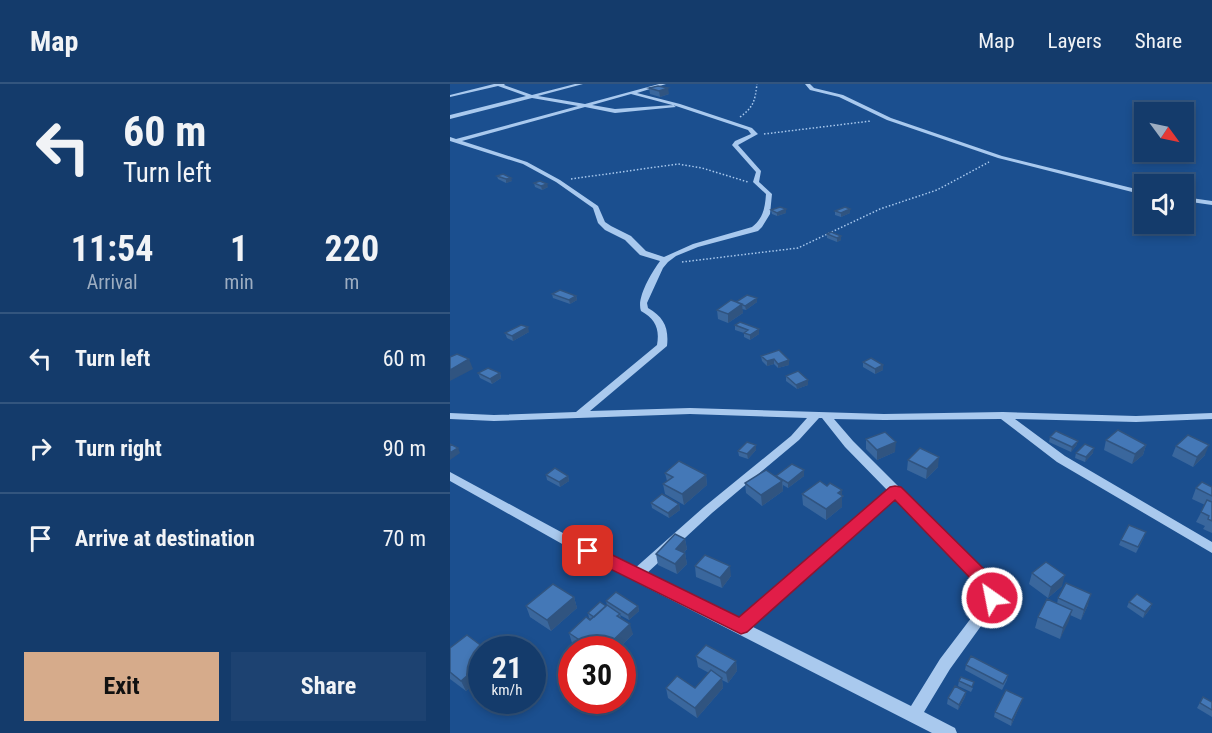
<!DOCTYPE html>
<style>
:root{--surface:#143b6b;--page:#1d4271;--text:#f1f3f6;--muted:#9dadc1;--line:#33557e;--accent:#d6ab8b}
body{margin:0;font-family:"Roboto Condensed",sans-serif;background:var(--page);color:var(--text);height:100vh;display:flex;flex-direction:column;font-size:22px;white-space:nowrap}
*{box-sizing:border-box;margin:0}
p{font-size:20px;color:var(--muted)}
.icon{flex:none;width:33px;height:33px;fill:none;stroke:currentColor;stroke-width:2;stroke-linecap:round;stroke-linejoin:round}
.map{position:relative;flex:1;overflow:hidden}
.drawer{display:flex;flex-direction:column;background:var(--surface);width:450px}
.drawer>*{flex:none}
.hud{background:#143b6b;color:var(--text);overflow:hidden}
.needle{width:39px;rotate:123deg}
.fabs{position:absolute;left:684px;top:18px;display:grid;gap:12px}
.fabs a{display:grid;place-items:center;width:60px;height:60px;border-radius:0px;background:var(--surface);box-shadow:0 3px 9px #0003,0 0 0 2px var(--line);font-size:30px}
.speed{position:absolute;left:18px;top:552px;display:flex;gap:12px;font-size:30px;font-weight:700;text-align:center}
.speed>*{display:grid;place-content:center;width:78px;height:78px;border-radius:50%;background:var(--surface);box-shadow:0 3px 9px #0003,0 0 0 2px var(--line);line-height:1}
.speed small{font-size:15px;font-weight:400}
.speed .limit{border:9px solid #d22;background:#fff;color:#111}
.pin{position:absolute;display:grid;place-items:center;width:51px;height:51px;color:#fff;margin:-26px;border-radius:12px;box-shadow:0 3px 9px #0006}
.me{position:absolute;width:66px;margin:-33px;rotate:327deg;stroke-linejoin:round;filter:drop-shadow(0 0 4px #0008)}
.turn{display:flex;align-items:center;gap:21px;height:126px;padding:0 24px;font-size:27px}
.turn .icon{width:78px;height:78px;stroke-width:2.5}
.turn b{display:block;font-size:42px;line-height:51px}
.eta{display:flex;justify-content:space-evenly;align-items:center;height:102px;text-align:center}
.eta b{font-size:36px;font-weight:700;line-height:42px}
.cta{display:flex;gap:12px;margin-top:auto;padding:12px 24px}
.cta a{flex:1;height:69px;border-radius:0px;background:var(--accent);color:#111;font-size:24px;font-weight:700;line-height:69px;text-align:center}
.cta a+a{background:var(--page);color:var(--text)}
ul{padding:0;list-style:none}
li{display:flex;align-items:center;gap:18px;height:90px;padding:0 24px;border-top:2px solid var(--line)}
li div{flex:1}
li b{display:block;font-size:22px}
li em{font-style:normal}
header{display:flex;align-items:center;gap:36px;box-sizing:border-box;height:84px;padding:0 30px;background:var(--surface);border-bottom:2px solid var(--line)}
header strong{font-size:28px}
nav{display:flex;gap:33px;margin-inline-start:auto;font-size:21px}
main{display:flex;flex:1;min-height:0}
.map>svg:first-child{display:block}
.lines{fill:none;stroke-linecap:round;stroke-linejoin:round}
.path{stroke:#a9c9ee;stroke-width:1.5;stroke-dasharray:1.5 2;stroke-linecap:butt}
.minor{fill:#a9c9ee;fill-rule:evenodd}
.wall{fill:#3a679d}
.shaded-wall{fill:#305480}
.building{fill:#4478b7;stroke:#305480;stroke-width:1.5}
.route{fill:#e11d48;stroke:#92132f;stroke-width:1.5}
</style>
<header>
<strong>Map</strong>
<nav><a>Map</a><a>Layers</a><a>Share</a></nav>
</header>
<main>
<section class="drawer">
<div class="hud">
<div class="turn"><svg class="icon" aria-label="left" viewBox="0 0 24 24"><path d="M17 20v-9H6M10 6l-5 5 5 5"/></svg><div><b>60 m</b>Turn left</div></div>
</div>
<div class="eta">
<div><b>11:54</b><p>Arrival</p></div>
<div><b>1</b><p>min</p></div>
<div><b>220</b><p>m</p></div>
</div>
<ul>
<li><svg class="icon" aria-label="left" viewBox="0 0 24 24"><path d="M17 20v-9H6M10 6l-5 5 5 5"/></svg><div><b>Turn left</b></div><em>60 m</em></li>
<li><svg class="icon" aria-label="right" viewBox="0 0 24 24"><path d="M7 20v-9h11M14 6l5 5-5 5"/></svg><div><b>Turn right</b></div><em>90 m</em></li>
<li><svg class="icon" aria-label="arrive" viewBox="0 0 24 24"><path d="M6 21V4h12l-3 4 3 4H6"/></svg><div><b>Arrive at destination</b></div><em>70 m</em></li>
</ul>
<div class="cta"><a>Exit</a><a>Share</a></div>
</section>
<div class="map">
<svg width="762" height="649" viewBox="0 0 762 649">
<rect width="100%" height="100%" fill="#1b4f8f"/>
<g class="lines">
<path class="path" d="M290,33C304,23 305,16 307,0
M314,50L421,37
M121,95L228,80L252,84L298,98
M232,178L348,164L430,125L487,106L539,78"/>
<path class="minor" d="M44,0H55L54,1L82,11L125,0H133L88,12L135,20L209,0H216L187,9L230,20L302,44L308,50L288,61L311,87L309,98L322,110L320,130L312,143L308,147L248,163L226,172L218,178L213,184L197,219L198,224C214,233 219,244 217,262L140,327L240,324L434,330L553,328L686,332L762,329V335L686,338L565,335L615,372L762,458V469L607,378L551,335L434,336L384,335L403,357L534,488L546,507L547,514L544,524L500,585L474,628L505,644L507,649H482L114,461L0,397V388L124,455L184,485L254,423L341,352L357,334L240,330L44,337L0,335V329L44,331L126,328L207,261C210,244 205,235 191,227C186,214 202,188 210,177L190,171L175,156L155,146L148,139L143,124L106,98L73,80L0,57V53L6,55L128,22L82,14L0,35V31L76,12L48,2L0,13V11ZM181,10L226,22L298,46L301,50L285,57L282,61L306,88L303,98L316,110C315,124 313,135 302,143L243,160L214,173L196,167L181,152L161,142L155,138L148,122L110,96L77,78L12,57L135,23L165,29L226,23L223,21L165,25L142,21ZM369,334H372L395,363L438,407L288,536L196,490L262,429L349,356ZM445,414L524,496C531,504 535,510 531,521L490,575L461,622L301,542Z
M355,0H360L364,4L393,11L441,34L552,72L694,107V111L548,74L437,36L389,13L360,6Z
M734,113L762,117V121L734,117Z"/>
</g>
<path class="wall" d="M199,4L219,10L210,13L200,10Z
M47,92L62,97L56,99L48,95Z
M84,99L98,103L92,106L85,103Z
M694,124V132L682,129L683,125Z
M336,125V129L327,132L322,130L321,126Z
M385,127L400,129L391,133L385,131Z
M377,150L391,152V156L387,158L377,154Z
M102,210L126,212L127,216L120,220L103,214Z
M307,214V218L296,226L292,225L293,229L278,239L268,235L267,226L286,218Z
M285,241L309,250L300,256L294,253V249L285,246Z
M79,248L63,257L57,254L55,249Z
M311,272L339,276V281L328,284L324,280L317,282L312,277Z
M413,278L433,281V286L425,290L413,283Z
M28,289H50L51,294L42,300L30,294Z
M336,292L358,296V301L347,305L336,297Z
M600,353L628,357L626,362L621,368L599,358Z
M416,355L445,368L427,376L416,365Z
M656,356L696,361L693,371L682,380L654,366Z
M306,361V366L298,375L289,372L288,367Z
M726,362L755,371L743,383L722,372Z
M626,369H643L635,378L625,374Z
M458,376L488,383L476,395L457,386Z
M215,389L256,391L257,401L234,421L215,410L213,400L217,397Z
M96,391L118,392L119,397L110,403L97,396Z
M354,392L338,404L333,401V407L312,422L296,409L295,399L326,393Z
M377,402L392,406V423L376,436L353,421L352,410Z
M762,403V449L753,445L755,442L746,438L755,421L742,415L746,404Z
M201,419L229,420L230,426L219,434L202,424Z
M694,453L686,469L669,461L671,456Z
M235,455L237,465L234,469H235L237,480L227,490L208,481L206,470Z
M245,482L281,492L272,504L246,493Z
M582,489L612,502L598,514L579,500Z
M124,513L127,524L101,547L80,533L76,522Z
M608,514L638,521L631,536L620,531L610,555L585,544L588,533L607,520Z
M156,517L188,522L189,527L179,536L170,531L171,534L183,550L167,566H131L122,559L119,549L140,536L141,535L139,534L138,529L156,522L157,521Z
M679,518L702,520L700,525L693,534L677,523Z
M0,564L32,566V594L16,607L0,595Z
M246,572L286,577L287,587L278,599L272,596L273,604L247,634L218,614L216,604H245L259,589L248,583Z
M516,581L558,591L557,596L552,606L515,586Z
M509,597L523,604L521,608L508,602Z
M516,608L515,613L508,626L497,620L498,614Z
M753,613L762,618V633L747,624Z
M571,619L561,642L544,633L545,628Z"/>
<path class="shaded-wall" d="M218,4L219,10L210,13L209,7Z
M61,94L62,97L56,99V95Z
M97,100L98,103L92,106L91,102Z
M336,125V129L327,132V129Z
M400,125V129L391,133V129Z
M391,152V156L387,158V154Z
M126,212L127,216L120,220L119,216Z
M307,214V218L296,226L295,222Z
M292,220L293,229L278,239V230Z
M78,243L79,248L63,257L62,252Z
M309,245V250L300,256V251Z
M19,275L23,285L0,297V286Z
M324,275V280L317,282V277Z
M339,276V281L328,284V280Z
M433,281V286L425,290V285Z
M50,289L51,294L42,300L40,295Z
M358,296V301L347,305L346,301Z
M628,357L626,362L621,368L622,363Z
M446,358L445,368L427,376V366Z
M306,361V366L298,375L297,370Z
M696,361L693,371L682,380L685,370Z
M759,361L755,371L743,383L747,373Z
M8,364L10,369L0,376V369Z
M644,364L643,369L635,378L636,373Z
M489,373L488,383L476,395L477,385Z
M354,386V392L338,404V399Z
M256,391L257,401L234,421L232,410Z
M118,392L119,397L110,403L109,398Z
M332,397L333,407L312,422L311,411Z
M392,406V423L376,436V425L388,409Z
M229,420L230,426L219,434L218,429Z
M235,455L237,465L227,476L226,465Z
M235,469L237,480L227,490L225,480Z
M280,482L281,492L272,504L270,494Z
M615,491L612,502L598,514L601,503Z
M641,510L638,521L631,536L634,526Z
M124,513L127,524L101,547L97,536Z
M702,520L700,525L693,534L695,528Z
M188,522L189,527L179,536L178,531Z
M622,526L619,537L610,555L613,544Z
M180,540L183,550L167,566H153Z
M286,577L287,587L278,599L276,589Z
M32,579V594L16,607L11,597Z
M272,594L273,604L247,634L245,624Z
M516,608L515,613L508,626L509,621Z
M573,614L571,619L561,642L562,636Z"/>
<path class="building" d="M208,2L218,4L209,7L199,4Z
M53,90L61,94L56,95L47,92Z
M90,97L97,100L91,102L84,99Z
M686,122L694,124V128L683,125Z
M330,123L336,125L327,129L321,126Z
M395,123L400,125L391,129L385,127Z
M381,148L391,152L387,154L377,150Z
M110,206L126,212L119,216L102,210Z
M297,211L307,214L295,222L286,218Z
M281,216L292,220L278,230L267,226Z
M290,238L309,245L300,251L294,249L298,246L285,241Z
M71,241L78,243L62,252L55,249Z
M329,266L339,276L328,280L324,275L317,277L311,272Z
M7,270L19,275L0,286V273Z
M421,274L433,281L425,285L413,278Z
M38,284L50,289L40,295L28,289Z
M348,287L358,296L346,301L336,292Z
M668,346L696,361L685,370L656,356Z
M606,347L628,357L622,363L600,353Z
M435,348L446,358L427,366L416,355Z
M738,351L759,361L747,373L726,362Z
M297,358L306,361L297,370L288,367Z
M0,360L8,364L0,369Z
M635,360L644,364L636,373L626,369Z
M470,364L489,373L477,385L458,376Z
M229,377L256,391L232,410L213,400L223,393L215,389Z
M342,380L354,386L338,399L326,392Z
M105,384L118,392L109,398L96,391Z
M316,386L332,397L311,411L295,399Z
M370,397L377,402L380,399L392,406L388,409L393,412L376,425L352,410Z
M752,398L762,403V412L746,404Z
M212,410L229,420L218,429L201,419Z
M757,416L762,418V437L758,435L759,432L751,428Z
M679,441L696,448L688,463L671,456Z
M225,450L235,455L226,465L235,469L225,480L206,470Z
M255,471L280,482L270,494L245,482Z
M596,478L615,491L601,503L582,489Z
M616,499L641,510L634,526L608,514Z
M103,500L124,513L97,536L76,522Z
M166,508L188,522L178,531L156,517Z
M687,510L702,520L695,528L679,518Z
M597,515L622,526L613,544L588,533Z
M150,518L156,522L144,533L138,529Z
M157,521L170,530L167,532L180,540L153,566H135L133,564L137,561L119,549L136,533L140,536Z
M17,551L37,566H32V579L11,597L0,588V564Z
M256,561L286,577L276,589L246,572Z
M521,572L558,591L553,600L516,581Z
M261,586L272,594L245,624L216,604L227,592L245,604Z
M511,593L524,598L522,603L509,597Z
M505,602L516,608L509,621L498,614Z
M556,606L573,614L562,636L545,628Z
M753,613L762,618V626L750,619Z"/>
<path class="route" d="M445,402L451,403L536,487L550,507L551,514L549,519L542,521L536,519L532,509L523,497L445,416L297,548L291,550L132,471L129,467L132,462L138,460L144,462L289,533L440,403Z"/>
</svg>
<div class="fabs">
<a><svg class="needle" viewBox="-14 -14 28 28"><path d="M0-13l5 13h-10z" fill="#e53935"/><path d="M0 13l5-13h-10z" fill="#9dadc1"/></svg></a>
<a><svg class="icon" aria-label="sound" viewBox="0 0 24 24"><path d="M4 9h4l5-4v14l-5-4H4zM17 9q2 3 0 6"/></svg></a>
</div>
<div class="speed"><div>21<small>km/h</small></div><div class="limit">30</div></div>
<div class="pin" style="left:138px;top:467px;background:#d93025"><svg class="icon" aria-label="arrive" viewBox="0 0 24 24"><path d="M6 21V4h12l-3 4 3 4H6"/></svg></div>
<svg class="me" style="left:542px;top:514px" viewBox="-20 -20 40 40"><circle r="17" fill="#e11d48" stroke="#fff" stroke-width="3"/><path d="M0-11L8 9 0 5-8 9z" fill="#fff"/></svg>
</div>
</main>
